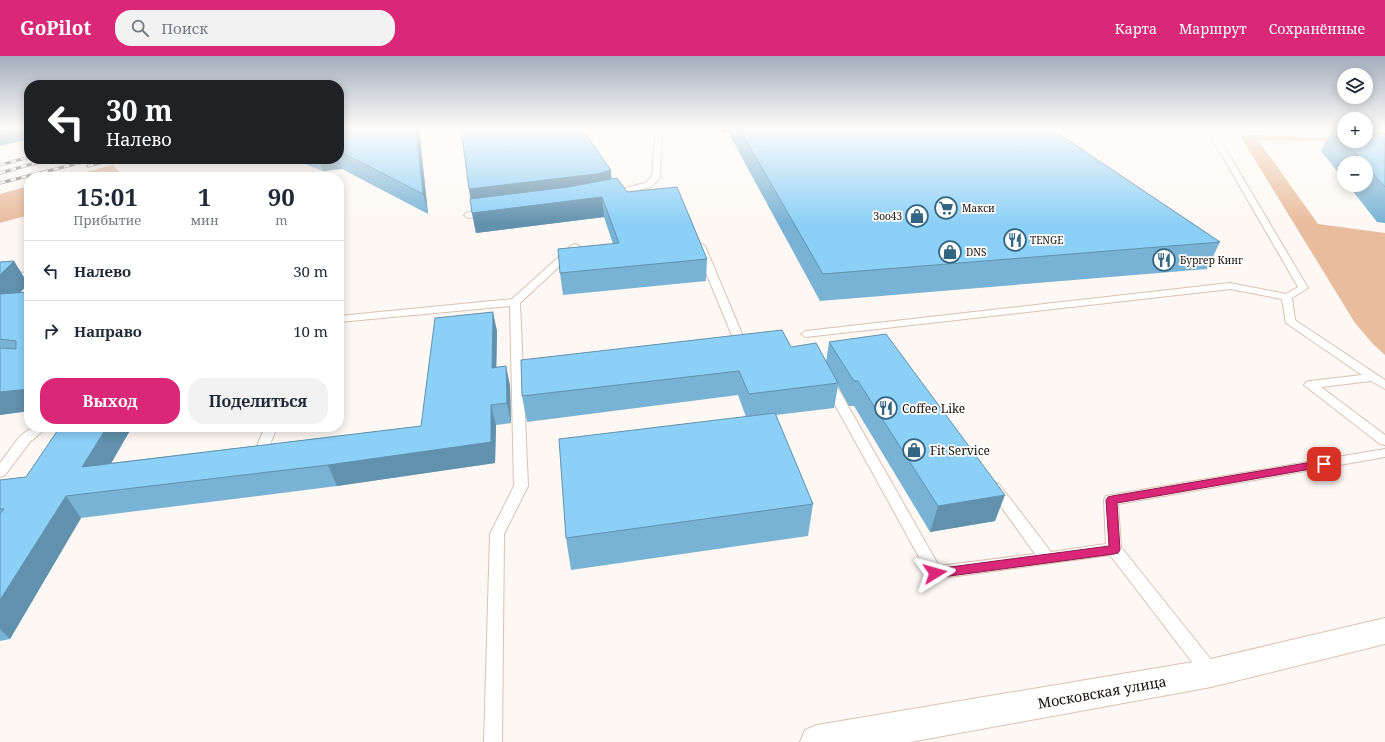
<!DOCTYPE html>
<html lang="ru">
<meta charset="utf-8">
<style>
:root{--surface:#fff;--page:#f2f2f3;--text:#1f2937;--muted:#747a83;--line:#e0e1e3;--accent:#db2777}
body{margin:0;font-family:"Noto Serif",serif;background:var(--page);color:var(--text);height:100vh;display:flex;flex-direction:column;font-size:15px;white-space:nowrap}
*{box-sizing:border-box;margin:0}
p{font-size:13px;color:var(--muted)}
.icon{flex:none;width:22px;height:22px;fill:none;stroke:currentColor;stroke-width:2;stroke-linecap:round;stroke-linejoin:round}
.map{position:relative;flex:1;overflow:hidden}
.sheet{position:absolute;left:24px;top:116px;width:320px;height:260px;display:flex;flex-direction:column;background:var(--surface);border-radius:16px;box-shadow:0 2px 10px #0003}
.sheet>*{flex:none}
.guide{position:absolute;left:24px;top:24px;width:320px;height:84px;border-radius:16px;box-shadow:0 2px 10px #0003;background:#202124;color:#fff;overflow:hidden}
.controls{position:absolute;left:1337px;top:12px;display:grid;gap:8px}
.controls a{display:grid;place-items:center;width:36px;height:36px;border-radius:50%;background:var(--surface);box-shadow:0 2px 10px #0003;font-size:20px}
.pin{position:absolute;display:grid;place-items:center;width:34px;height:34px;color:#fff;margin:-17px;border-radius:8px;box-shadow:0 2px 6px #0006}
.me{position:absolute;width:44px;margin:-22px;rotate:82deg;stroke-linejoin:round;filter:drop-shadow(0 0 3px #0008)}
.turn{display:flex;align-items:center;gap:14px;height:84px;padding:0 16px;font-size:18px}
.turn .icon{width:52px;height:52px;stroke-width:2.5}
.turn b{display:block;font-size:28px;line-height:34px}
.eta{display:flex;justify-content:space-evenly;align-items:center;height:68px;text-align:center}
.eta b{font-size:24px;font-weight:700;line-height:28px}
.cta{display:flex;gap:8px;margin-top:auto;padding:8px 16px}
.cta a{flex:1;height:46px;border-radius:16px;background:var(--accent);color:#fff;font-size:16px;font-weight:700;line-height:46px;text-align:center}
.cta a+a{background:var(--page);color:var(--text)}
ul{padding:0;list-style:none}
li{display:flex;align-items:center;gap:12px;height:60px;padding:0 16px;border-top:1px solid var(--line)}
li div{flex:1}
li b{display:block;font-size:15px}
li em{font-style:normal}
header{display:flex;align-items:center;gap:24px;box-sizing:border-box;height:56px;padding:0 20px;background:var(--accent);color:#fff}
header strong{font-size:19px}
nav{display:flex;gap:22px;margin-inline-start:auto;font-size:14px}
.search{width:280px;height:36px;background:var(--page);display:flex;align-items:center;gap:10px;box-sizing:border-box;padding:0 14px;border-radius:16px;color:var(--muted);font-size:15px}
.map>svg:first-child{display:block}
.green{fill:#e9bc9d}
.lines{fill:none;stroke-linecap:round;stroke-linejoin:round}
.service-casing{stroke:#dbc1b0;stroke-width:2}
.secondary-casing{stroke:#dbc1b0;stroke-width:2}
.service{fill:#fff;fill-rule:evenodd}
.secondary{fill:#fff;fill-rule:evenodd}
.rail-casing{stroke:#77716b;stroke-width:3}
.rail{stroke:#fff;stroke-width:2;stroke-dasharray:5.5;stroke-linecap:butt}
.wall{fill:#78b2d4}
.shaded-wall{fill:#6291ad}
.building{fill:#8ccff7;stroke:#6291ad}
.route{fill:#db2777;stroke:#8e194d}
.labels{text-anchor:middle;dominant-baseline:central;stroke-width:3.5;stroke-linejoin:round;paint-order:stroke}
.far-poi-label{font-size:10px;fill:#150d07;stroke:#fff;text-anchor:start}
.poi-label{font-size:12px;fill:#150d07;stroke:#fff;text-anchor:start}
.near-street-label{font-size:14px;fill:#150d07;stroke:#fff}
</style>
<header>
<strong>GoPilot</strong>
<div class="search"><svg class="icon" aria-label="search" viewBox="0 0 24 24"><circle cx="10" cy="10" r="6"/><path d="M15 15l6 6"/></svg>Поиск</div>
<nav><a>Карта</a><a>Маршрут</a><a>Сохранённые</a></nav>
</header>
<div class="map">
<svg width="1385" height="686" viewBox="0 0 1385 686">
<rect width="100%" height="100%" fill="#fdf8f4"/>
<path class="green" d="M1248,79L1344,82V85L1371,86L1258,84L1318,168L1385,177V299L1373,288L1355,267L1242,83V80Z
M113,109L123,121H66Z
M29,130V159L0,167V138Z"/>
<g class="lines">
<g class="service-casing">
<path id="service" d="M606,72H625L622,74L568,81L565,79L568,77Z
M656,72H662L660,122L651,131L612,140H609V136L645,127L652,121Z
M1131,72H1344V76L1215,75L1308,232L1292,242L1295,264L1385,324V333L1371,325L1321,331L1385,379V389L1380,388L1304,329L1306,326L1310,325L1362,319L1286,267L1282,243L1230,233L806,281L801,278L806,275L1230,227L1286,238L1298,231L1208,75L1134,74Z
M1366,72H1371L1366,75Z
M489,153L493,156L492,158L468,162L464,159L468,156Z
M700,187L705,190L745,285L744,287L729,289L724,286L725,284L733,282L695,190Z
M575,188L578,189L580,191L578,193L520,247L528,430L504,478L502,686H484L490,478L514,430L510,250L339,266V260L512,243L572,189Z
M29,216V222L0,225V219Z
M829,323L833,324L835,327L939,510L1035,498L989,434L987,431L989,428L994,426L999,428L1051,496L1106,488L1104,444L1106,440L1111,439L1385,393V401L1118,448L1121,491L1217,611L1220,617L1217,623L1211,625L1205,623L1110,499L935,523L930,521L823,327L825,324Z
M33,371H47L30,386L5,419L0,421V407L20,380Z
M265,371H277L269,391L264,392L259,391L258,388Z"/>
</g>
<g class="secondary-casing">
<path id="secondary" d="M1385,562V588L1211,631L910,686H800L805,674L817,669L1211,603Z"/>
</g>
<use href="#service" class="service"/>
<use href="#secondary" class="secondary"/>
<g class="rail-casing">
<path id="rail" d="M0,109L29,101
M88,110L117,103
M0,117L50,103
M0,127L95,103"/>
</g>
<use href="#rail" class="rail"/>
</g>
<path class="wall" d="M339,72H419L428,158L342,113L323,115L292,103H339Z
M715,72H1050L1220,186L1207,213L820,245L728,76L722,77Z
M1333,72L1344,73V85H1366L1385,78V167L1377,166L1348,129H1366V107H1344V124L1321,95Z
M612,123L707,203L706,225L563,239L560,217L613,188L604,161L476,177L472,157L469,133Z
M14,205L28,228L20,237L29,236V355L0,359V206Z
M497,275L496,311L506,310L510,330L511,367L496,369L495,407L337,430L81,462L10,583L0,585V424L26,421L60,371H132L111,407L421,370Z
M829,286L995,465L930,476L854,350H849L838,330L834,352L776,359L813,448L808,480L571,514L566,482L746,361L738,339L527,366L522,340L791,291L826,306Z"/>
<path class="shaded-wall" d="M14,72H29V83L0,90V75Z
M416,72H419L428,158L423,138Z
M470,72H571L479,87Z
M722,72H728V76L722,77Z
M319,103H339L342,113L323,115Z
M611,114L612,134L473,154L469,133Z
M602,141L604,161L476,177L472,157Z
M14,205L28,228L4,253L0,248V219Z
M493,256L497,275L496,332L492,312Z
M506,310L510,330L511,367L507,347Z
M29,333V355L0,359V336Z
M491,349L496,369L495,407L337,430L328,409Z
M107,371H132L97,432L82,411Z
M1005,439L995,465L930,476L938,450Z
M66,440L81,462L10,583L0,573V544Z"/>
<path class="building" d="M0,72H14L0,75Z
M339,72H416L423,138L339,95Z
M461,72H470L476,75L501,72H581L611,114L596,118L469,133Z
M739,72H1050L1220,186L823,218Z
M1333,72L1344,73V85Z
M1366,76L1385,78V131L1366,110V107H1364L1344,85H1366Z
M617,122L627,136L677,131L707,203L560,217L558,193L619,187L602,141L472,157L470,143L568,131Z
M14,205L0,219V206Z
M29,236V333L0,336V292L16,293V285L0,283V238Z
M493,256L492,312L506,310L507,347L491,349V386L328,409L66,440L0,544V458L4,453H0V424L26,421L60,371H107L82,411L421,370L435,262Z
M782,274L791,291L816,287L838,327L749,338L739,315L522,340L521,304Z
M886,278L1005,439L938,450L858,325H854L829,286Z
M775,357L813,448L566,482L559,383Z"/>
<linearGradient id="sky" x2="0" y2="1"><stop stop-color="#a3adbc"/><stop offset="0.43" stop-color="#fefcfa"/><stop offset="1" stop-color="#fefcfa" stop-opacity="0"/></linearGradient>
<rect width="1385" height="168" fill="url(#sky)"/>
<path class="route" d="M1324,404L1329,408L1328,410L1117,447L1120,494L1118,497L1114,498L935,522L931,521L930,517L931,514L935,513L1109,490L1106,444L1108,441L1112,440Z"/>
<defs>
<g id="supermarket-ring" transform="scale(1.15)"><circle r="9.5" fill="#fff" stroke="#316581" stroke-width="1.5"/><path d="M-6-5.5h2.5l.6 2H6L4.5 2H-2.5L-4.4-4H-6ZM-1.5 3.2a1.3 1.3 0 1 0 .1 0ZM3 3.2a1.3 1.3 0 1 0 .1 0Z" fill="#316581"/></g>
<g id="shop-ring" transform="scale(1.15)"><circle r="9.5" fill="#fff" stroke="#316581" stroke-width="1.5"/><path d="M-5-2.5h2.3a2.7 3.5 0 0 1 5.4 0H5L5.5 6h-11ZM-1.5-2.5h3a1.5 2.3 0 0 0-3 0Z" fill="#316581"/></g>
<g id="restaurant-ring" transform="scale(1.15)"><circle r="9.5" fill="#fff" stroke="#316581" stroke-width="1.5"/><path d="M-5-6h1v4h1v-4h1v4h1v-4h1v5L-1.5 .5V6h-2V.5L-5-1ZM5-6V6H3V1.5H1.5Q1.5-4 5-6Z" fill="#316581"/></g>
</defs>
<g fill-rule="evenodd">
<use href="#supermarket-ring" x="946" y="152"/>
<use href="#shop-ring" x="917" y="160"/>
<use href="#restaurant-ring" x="1015" y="184"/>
<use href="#shop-ring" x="950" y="196"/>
<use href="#restaurant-ring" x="1164" y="204"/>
<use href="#restaurant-ring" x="886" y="352"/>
<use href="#shop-ring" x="914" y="394"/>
</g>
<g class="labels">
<g class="far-poi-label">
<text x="962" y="152">Макси</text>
<text x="902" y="160" text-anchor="end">Зоо43</text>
<text x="1030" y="184">TENGE</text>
<text x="966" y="196">DNS</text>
<text x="1180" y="204">Бургер Кинг</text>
</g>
<g class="poi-label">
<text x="902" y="352">Coffee Like</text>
<text x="930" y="394">Fit Service</text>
</g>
<g class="near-street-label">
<text transform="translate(1102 636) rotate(-10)">Московская улица</text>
</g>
</g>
</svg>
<div class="controls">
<a><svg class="icon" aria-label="layers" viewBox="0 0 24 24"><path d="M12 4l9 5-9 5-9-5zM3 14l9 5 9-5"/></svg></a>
<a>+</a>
<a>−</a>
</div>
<div class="pin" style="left:1324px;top:408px;background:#d93025"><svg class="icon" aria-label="arrive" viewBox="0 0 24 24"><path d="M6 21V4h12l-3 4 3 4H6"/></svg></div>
<svg class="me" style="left:935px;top:517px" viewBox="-20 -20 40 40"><path d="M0-17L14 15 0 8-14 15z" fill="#db2777" stroke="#fff" stroke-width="4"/></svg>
<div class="guide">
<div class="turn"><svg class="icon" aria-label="left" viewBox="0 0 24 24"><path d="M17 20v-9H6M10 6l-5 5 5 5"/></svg><div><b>30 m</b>Налево</div></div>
</div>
<section class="sheet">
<div class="eta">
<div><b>15:01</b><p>Прибытие</p></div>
<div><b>1</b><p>мин</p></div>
<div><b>90</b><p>m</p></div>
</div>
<ul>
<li><svg class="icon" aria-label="left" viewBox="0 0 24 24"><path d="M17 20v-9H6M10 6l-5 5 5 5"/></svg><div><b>Налево</b></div><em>30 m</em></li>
<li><svg class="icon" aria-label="right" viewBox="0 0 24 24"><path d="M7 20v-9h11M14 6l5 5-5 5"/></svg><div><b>Направо</b></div><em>10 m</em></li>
</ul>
<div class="cta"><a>Выход</a><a>Поделиться</a></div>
</section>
</div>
